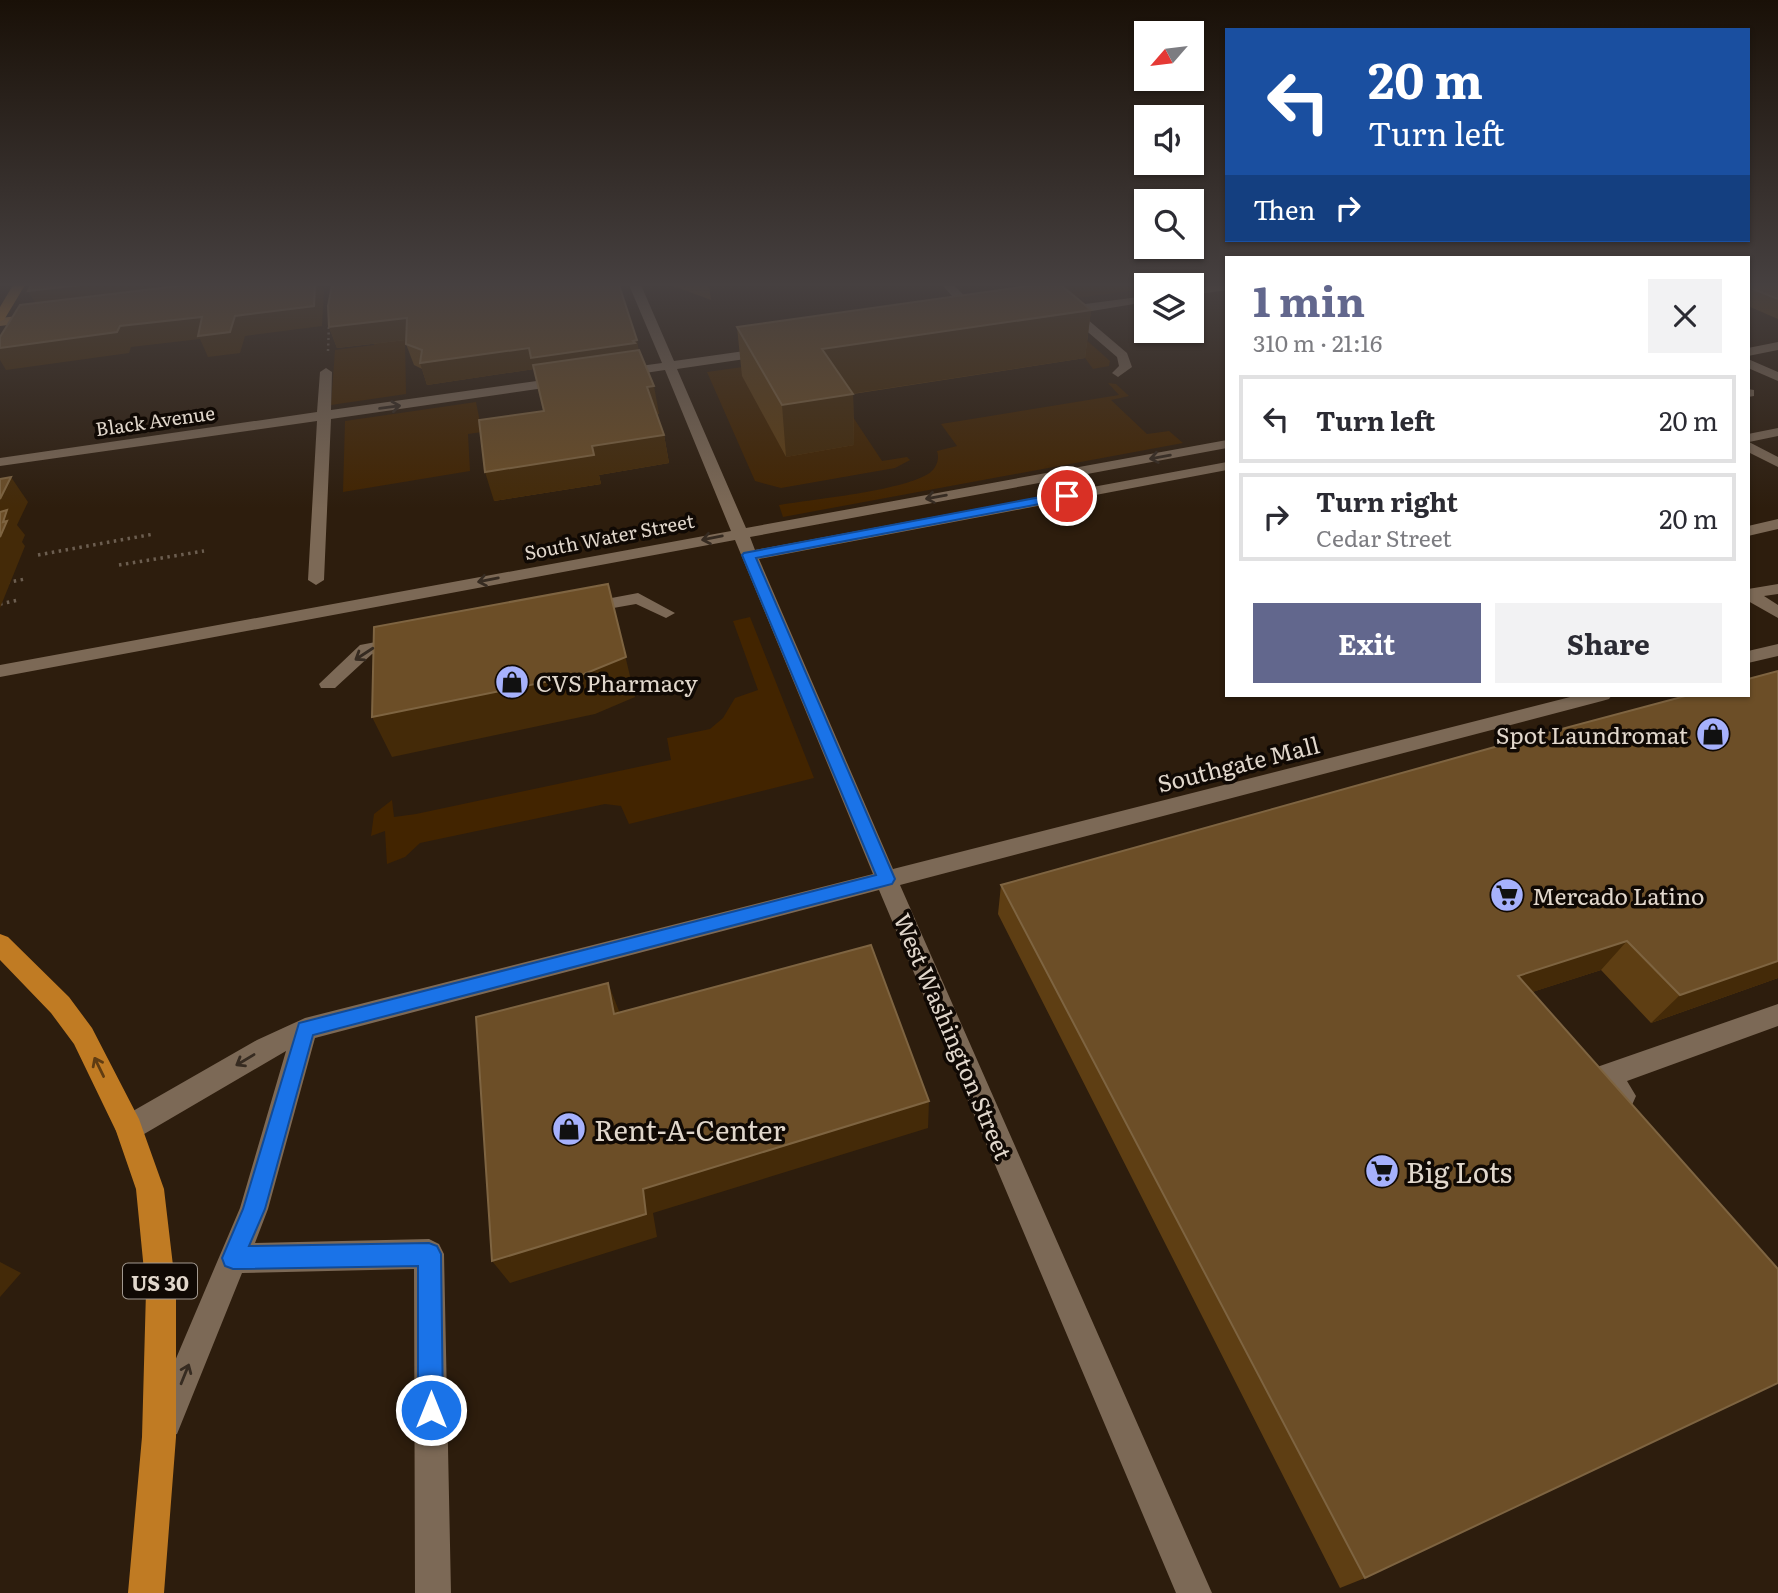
<!DOCTYPE html>
<meta charset="utf-8">
<style>
:root{--surface:#fff;--page:#f2f2f3;--text:#2b2b33;--muted:#7c7c81;--line:#e1e1e2;--accent:#62678d}
body{margin:0;font-family:Literata,serif;background:var(--page);color:var(--text);height:100vh;display:flex;flex-direction:column;font-size:26px;white-space:nowrap}
*{box-sizing:border-box;margin:0}
p{font-size:23px;color:var(--muted)}
.icon{flex:none;width:38px;height:38px;fill:none;stroke:currentColor;stroke-width:2;stroke-linecap:round;stroke-linejoin:round}
.map{position:relative;flex:1;overflow:hidden}
.details{position:absolute;left:1225px;top:256px;width:525px;height:441px;display:flex;flex-direction:column;background:var(--surface);border-radius:0px;box-shadow:0 2px 5px #0004}
.details>*{flex:none}
.banner{position:absolute;left:1225px;top:28px;width:525px;height:214px;border-radius:0px;box-shadow:0 2px 5px #0004;background:#1a4fa0;color:#fff;overflow:hidden}
.needle{width:46px;rotate:242deg}
.controls{position:absolute;left:1134px;top:21px;display:grid;gap:14px}
.controls a{display:grid;place-items:center;width:70px;height:70px;border-radius:0px;background:var(--surface);box-shadow:0 2px 5px #0004;font-size:35px}
.pin{position:absolute;display:grid;place-items:center;width:60px;height:60px;color:#fff;margin:-30px;border:4px solid #fff;border-radius:50%;box-shadow:0 2px 7px #0007}
.me{position:absolute;width:77px;margin:-38px;rotate:0deg;stroke-linejoin:round;filter:drop-shadow(0 0 5px #0008)}
.turn{display:flex;align-items:center;gap:24px;height:147px;padding:0 28px;font-size:32px}
.turn .icon{width:91px;height:91px;stroke-width:2.5}
.turn b{display:block;font-size:49px;line-height:60px}
.then{display:flex;align-items:center;height:66px;padding:0 28px;background:#0003;gap:14px;font-size:26px}
.round{display:grid;place-items:center;flex:none;width:74px;height:74px;border-radius:0px;background:var(--page)}
.summary{display:flex;align-items:center;justify-content:space-between;height:119px;padding:0 28px}
h1{font-size:42px;font-weight:700;line-height:52px;color:var(--accent)}
.action{display:flex;gap:14px;margin-top:auto;padding:14px 28px}
.action a{flex:1;height:80px;border-radius:0px;background:var(--accent);color:#fff;font-size:28px;font-weight:700;line-height:80px;text-align:center}
.action a+a{background:var(--page);color:var(--text)}
ul{padding:0;list-style:none}
li{display:flex;align-items:center;gap:21px;height:88px;margin:0 14px 10px;padding:0 14px;border:4px solid var(--line);border-radius:0px}
li div{flex:1}
li b{display:block;font-size:26px}
li em{font-style:normal}
.map>svg:first-child{display:block}
.green{fill:#422400}
.lines{fill:none;stroke-linecap:round;stroke-linejoin:round}
.path-far1{stroke:#6c5e50;stroke-width:2.5;stroke-dasharray:2 3.5;stroke-linecap:butt}
.path{stroke:#6c5e50;stroke-width:3.5;stroke-dasharray:2.5 4.5;stroke-linecap:butt}
.minor{fill:#7c6956;fill-rule:evenodd}
.major{fill:#a57437;fill-rule:evenodd}
.highway{fill:#c07b23;fill-rule:evenodd}
.wall{fill:#5e3e13}
.shaded-wall{fill:#442a08}
.building{fill:#6c4e27;stroke:#7e6441;stroke-width:2}
.oneway{stroke:#362b21}
.oneway2{stroke:#5f3c12}
.route{fill:#1a73e8;stroke:#114b97;stroke-width:2}
.labels{text-anchor:middle;dominant-baseline:central;stroke-width:7;stroke-linejoin:round;paint-order:stroke}
.far-street-label{font-size:19px;fill:#e1d7cc;stroke:#100904}
.shield{fill:#100904;stroke:#a29990;stroke-width:2}
.shield-label{font-size:21px;font-weight:bold;fill:#e1d7cc}
.poi-label{font-size:23px;fill:#e1d7cc;stroke:#100904;text-anchor:start}
.street-label{font-size:23px;fill:#e1d7cc;stroke:#100904}
.near-poi-label{font-size:28px;fill:#e1d7cc;stroke:#100904;text-anchor:start}
</style>
<div class="map">
<svg width="1778" height="1593" viewBox="0 0 1778 1593">
<rect width="100%" height="100%" fill="#2d1d0d"/>
<path class="green" d="M1062,285H1175H1146V289L1076,298Z
M1065,321L1110,361L1109,366L1093,369L1085,358L743,375L786,457L839,396L882,461L907,457L910,460L895,468L781,488L755,481L707,372Z
M376,337L405,340L406,394L331,405L335,350L374,345Z
M1108,383L1116,384L1129,396L1111,400L1147,434L1169,431L1183,443L783,517L779,505C815,499 900,491 928,474C936,469 940,460 937,451L957,446L941,424L1119,395Z
M476,402L482,432L468,434L470,471L343,492L345,421Z
M750,617L814,778L629,824L621,806L605,804L420,843L405,857L387,864L385,831L371,836L374,814L392,800L394,817L416,814L671,760L667,738L710,729L723,718L735,698L758,690L733,621Z"/>
<g class="lines">
<path class="path-far1" d="M328,351L329,324"/>
<path class="path" d="M38,555L154,534
M119,565L204,551
M0,584L25,579
M0,604L18,600"/>
<path class="minor" d="M629,285H641L674,361L766,348L772,352L766,356L677,369L746,528L1227,440V448L750,537L755,550L1227,462V470L759,559L893,869L1578,695H1612L1609,699L1602,701L900,885L1212,1593H1176L879,890L315,1038L268,1209L255,1243L429,1239L439,1244L444,1254L451,1593H415L414,1269L242,1273L177,1434L165,1438L153,1434L149,1422L240,1208L286,1051L139,1137L129,1141L119,1137L115,1128L119,1119L257,1040L305,1018L873,874L735,540L0,677V665L731,531L665,370L618,377L612,373L618,369L662,363Z
M942,285H954L982,314V320H974Z
M1216,285H1227V290L1192,295V289Z
M1146,296V302L1080,313L1127,353L1132,367L1118,377L1112,373L1119,366L1117,357L1068,315L1062,316L1056,312L1070,306Z
M1778,342V350L1748,356V348Z
M1748,359L1778,372V381L1748,368Z
M326,368L332,372L331,410L565,377L572,381L565,385L331,419L324,580L316,585L308,580L317,421L0,466V458L317,412L320,372Z
M1748,389L1754,390V396L1748,397Z
M1778,428V436L1749,442L1778,457V467L1748,452V434Z
M1778,519V529L1748,536V526Z
M1778,584V594L1764,596L1778,605V618L1748,601V589Z
M638,593L675,613L666,618L636,604L585,613L576,608L585,603Z
M402,637L408,639L411,643L408,647L372,654L335,688H321L319,684L360,645Z
M1778,644V656L1748,663V651Z
M1778,1004V1026L1627,1081L1636,1096L1632,1105L1623,1108L1614,1105L1593,1076L1597,1067Z"/>
<path class="major" d="M36,314L40,315V321L0,326V318Z"/>
<path class="highway" d="M13,285H25L4,320L0,321V307Z
M0,934L8,937L69,997L92,1028L139,1119L164,1189L176,1291V1437L164,1593H128L142,1437L146,1291L136,1189L116,1131L74,1044L51,1013L0,960Z"/>
</g>
<path class="wall" d="M671,285H709L711,300Z
M1748,285H1778V319L1748,306Z
M1091,310L1085,358L853,394L854,445L786,457L742,376L737,327Z
M329,327L639,351L659,414H657L664,435L669,463L599,475L601,484L494,501L544,411L534,369L427,385L422,369L414,365L406,344V340L337,348Z
M1509,743L1778,978L1651,1023L1601,970L1532,992L1365,1578L1340,1588L998,914L1001,885Z"/>
<path class="shaded-wall" d="M80,285H190L40,311L28,291Z
M315,285H322L324,290L322,326L245,336L240,353L208,357L200,339L131,347L129,353L6,370L0,360V348L120,326L202,317L235,316Z
M1091,310L1085,358L824,398L822,349Z
M407,318L414,339L337,348L329,327Z
M637,340L641,362L534,369L427,385L420,363L529,348Z
M654,386L659,414L652,415L647,387Z
M853,394L854,445L786,457L782,405Z
M664,435L669,463L599,475L601,484L494,501L485,472L592,446Z
M11,477L28,502L17,525L25,535L22,542L25,546L0,608V499Z
M608,584L635,697L595,714L392,757L372,717Z
M1627,941L1601,970L1495,1004L1518,976Z
M1778,961V978L1651,1023L1680,995Z
M608,983L619,1011L624,1042L614,1014Z
M929,1101L928,1128L653,1213L657,1237L510,1283L492,1261L643,1189Z
M0,1262L21,1273L0,1297Z"/>
<path class="building" d="M31,285H80L28,291Z
M186,285H315L314,306L235,316L230,332L198,336L202,317L120,326L117,332L0,348V337L20,305Z
M332,285H619L637,340L633,341L635,343L531,358L529,348L420,363L422,350L406,344L407,318L329,327L328,306Z
M1036,285H1061L1091,310L822,349L853,394L782,405L737,327Z
M1748,285H1778V299L1748,287Z
M639,350L654,386L647,387L664,435L592,446L594,455L485,472L479,420L544,411L533,365Z
M11,477L0,499V479Z
M7,510L3,522L7,521L0,537V512Z
M608,584L626,657L584,674L372,717L374,627Z
M1778,671V961L1680,995L1627,941L1518,976L1778,1269V1383L1365,1578L1001,885L1509,743L1689,695H1748V679Z
M871,945L929,1101L643,1189L646,1214L492,1261L476,1017L608,983L614,1014Z"/>
<defs><path id="oneway-shaft" d="M-6 0H5M1.5-3L5.5 0L1.5 3" fill="none" stroke-width="1.6" stroke-linecap="round" stroke-linejoin="round" transform="scale(1.75)"/></defs>
<g class="oneway">
<use href="#oneway-shaft" transform="translate(390 407) rotate(-8)"/>
<use href="#oneway-shaft" transform="translate(1160 457) rotate(170)"/>
<use href="#oneway-shaft" transform="translate(936 497) rotate(170)"/>
<use href="#oneway-shaft" transform="translate(712 538) rotate(169)"/>
<use href="#oneway-shaft" transform="translate(488 580) rotate(169)"/>
<use href="#oneway-shaft" transform="translate(364 654) rotate(147)"/>
<use href="#oneway-shaft" transform="translate(245 1060) rotate(149)"/>
<use href="#oneway-shaft" transform="translate(185 1374) rotate(-68)"/>
</g>
<use class="oneway2" href="#oneway-shaft" transform="translate(99 1067) rotate(-116)"/>
<linearGradient id="sky" x2="0" y2="1"><stop stop-color="#191007"/><stop offset="0.56" stop-color="#464040"/><stop offset="1" stop-color="#464040" stop-opacity="0"/></linearGradient>
<rect width="1778" height="508" fill="url(#sky)"/>
<path class="route" d="M1067,492L1071,493V498L756,558L895,879L892,884L313,1035L265,1209L249,1246L429,1243L437,1246L441,1254L443,1410L440,1419L431,1423L422,1419L418,1410V1266L233,1269L225,1266L222,1258L243,1209L299,1023L876,875L742,555L744,553Z"/>
<defs>
<g id="shop-disc" transform="scale(1.75)"><circle r="9.5" fill="#a6b1fc" stroke="#100904"/><path d="M-5-2.5h2.3a2.7 3.5 0 0 1 5.4 0H5L5.5 6h-11ZM-1.5-2.5h3a1.5 2.3 0 0 0-3 0Z" fill="#111"/></g>
<g id="supermarket-disc" transform="scale(1.75)"><circle r="9.5" fill="#a6b1fc" stroke="#100904"/><path d="M-6-5.5h2.5l.6 2H6L4.5 2H-2.5L-4.4-4H-6ZM-1.5 3.2a1.3 1.3 0 1 0 .1 0ZM3 3.2a1.3 1.3 0 1 0 .1 0Z" fill="#111"/></g>
</defs>
<g fill-rule="evenodd">
<use href="#shop-disc" x="512" y="682"/>
<use href="#shop-disc" x="1713" y="734"/>
<use href="#supermarket-disc" x="1507" y="895"/>
<use href="#shop-disc" x="569" y="1129"/>
<use href="#supermarket-disc" x="1382" y="1171"/>
</g>
<g class="labels">
<g class="far-street-label">
<text transform="translate(155 420) rotate(-8)">Black Avenue</text>
<text transform="translate(609 536) rotate(-11)">South Water Street</text>
</g>
<rect class="shield" x="123" y="1263.5" width="74" height="35" rx="5"/>
<g class="shield-label">
<text x="160" y="1281">US 30</text>
</g>
<g class="poi-label">
<text x="536" y="682">CVS Pharmacy</text>
<text x="1688" y="734" text-anchor="end">Spot Laundromat</text>
<text x="1532" y="895">Mercado Latino</text>
</g>
<g class="street-label">
<text transform="translate(1238 763) rotate(-14)">Southgate Mall</text>
<text transform="translate(954 1036) rotate(67)">West Washington Street</text>
</g>
<g class="near-poi-label">
<text x="594" y="1129">Rent-A-Center</text>
<text x="1406" y="1171">Big Lots</text>
</g>
</g>
</svg>
<div class="controls">
<a><svg class="needle" viewBox="-14 -14 28 28"><path d="M0-13l5 13h-10z" fill="#e53935"/><path d="M0 13l5-13h-10z" fill="#7c7c81"/></svg></a>
<a><svg class="icon" aria-label="sound" viewBox="0 0 24 24"><path d="M4 9h4l5-4v14l-5-4H4zM17 9q2 3 0 6"/></svg></a>
<a><svg class="icon" aria-label="search" viewBox="0 0 24 24"><circle cx="10" cy="10" r="6"/><path d="M15 15l6 6"/></svg></a>
<a><svg class="icon" aria-label="layers" viewBox="0 0 24 24"><path d="M12 4l9 5-9 5-9-5zM3 14l9 5 9-5"/></svg></a>
</div>
<div class="pin" style="left:1067px;top:496px;background:#d93025"><svg class="icon" aria-label="arrive" viewBox="0 0 24 24"><path d="M6 21V4h12l-3 4 3 4H6"/></svg></div>
<svg class="me" style="left:431px;top:1410px" viewBox="-20 -20 40 40"><circle r="17" fill="#1a73e8" stroke="#fff" stroke-width="3"/><path d="M0-11L8 9 0 5-8 9z" fill="#fff"/></svg>
<div class="banner">
<div class="turn"><svg class="icon" aria-label="left" viewBox="0 0 24 24"><path d="M17 20v-9H6M10 6l-5 5 5 5"/></svg><div><b>20 m</b>Turn left</div></div>
<div class="then">Then<svg class="icon" aria-label="right" viewBox="0 0 24 24"><path d="M7 20v-9h11M14 6l5 5-5 5"/></svg></div>
</div>
<section class="details">
<div class="summary"><div><h1>1 min</h1><p>310 m · 21:16</p></div><a class="round"><svg class="icon" aria-label="close" viewBox="0 0 24 24"><path d="M6 6l12 12M18 6L6 18"/></svg></a></div>
<ul>
<li><svg class="icon" aria-label="left" viewBox="0 0 24 24"><path d="M17 20v-9H6M10 6l-5 5 5 5"/></svg><div><b>Turn left</b></div><em>20 m</em></li>
<li><svg class="icon" aria-label="right" viewBox="0 0 24 24"><path d="M7 20v-9h11M14 6l5 5-5 5"/></svg><div><b>Turn right</b><p>Cedar Street</p></div><em>20 m</em></li>
</ul>
<div class="action"><a>Exit</a><a>Share</a></div>
</section>
</div>
